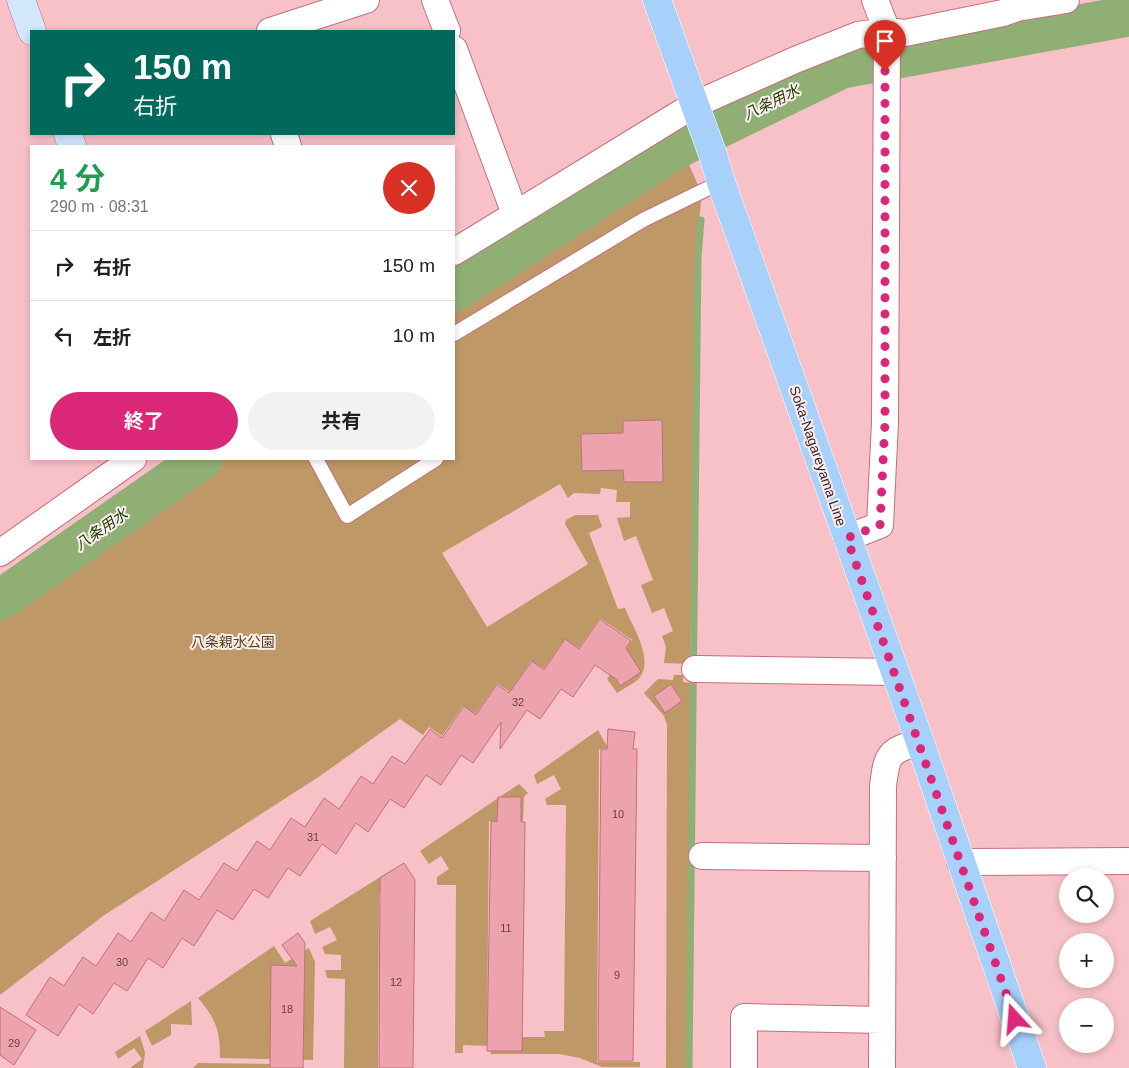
<!DOCTYPE html>
<html lang="ja">
<meta charset="utf-8">
<style>
:root{--surface:#fff;--page:#f2f2f2;--text:#202124;--muted:#757577;--line:#e0e0e0;--accent:#db2777}
body{margin:0;font-family:Helvetica,"Noto Sans JP",sans-serif;background:var(--page);color:var(--text);height:100vh;display:flex;flex-direction:column;font-size:19px;white-space:nowrap}
*{box-sizing:border-box;margin:0}
p{font-size:16px;color:var(--muted)}
.icon{flex:none;width:28px;height:28px;fill:none;stroke:currentColor;stroke-width:2;stroke-linecap:round;stroke-linejoin:round}
.map{position:relative;flex:1;overflow:hidden}
.panel{position:absolute;left:30px;top:145px;width:425px;height:315px;display:flex;flex-direction:column;background:var(--surface);border-radius:0px;box-shadow:0 2px 8px #0003}
.panel>*{flex:none}
.hud{position:absolute;left:30px;top:30px;width:425px;height:105px;border-radius:0px;box-shadow:0 2px 8px #0003;background:#00695c;color:#fff;overflow:hidden}
.fabs{position:absolute;left:1059px;top:868px;display:grid;gap:10px}
.fabs a{display:grid;place-items:center;width:55px;height:55px;border-radius:50%;background:var(--surface);box-shadow:0 2px 8px #0003;font-size:25px}
.pin{position:absolute;display:grid;place-items:center;width:42px;height:42px;color:#fff;margin:-51px -21px;border-radius:50% 50% 50% 0;rotate:-45deg;box-shadow:0 0 5px #0007}
.pin .icon{rotate:45deg}
.me{position:absolute;width:55px;margin:-28px;rotate:341deg;stroke-linejoin:round;filter:drop-shadow(0 0 4px #0008)}
.turn{display:flex;align-items:center;gap:18px;height:105px;padding:0 20px;font-size:22px}
.turn .icon{width:65px;height:65px;stroke-width:2.5}
.turn b{display:block;font-size:35px;line-height:42px}
.round{display:grid;place-items:center;flex:none;width:52px;height:52px;border-radius:26px;background:var(--page)}
.overview{display:flex;align-items:center;justify-content:space-between;height:85px;padding:0 20px}
h1{font-size:30px;font-weight:700;line-height:38px;color:#1e9e55}
.primary-button{display:flex;gap:10px;margin-top:auto;padding:10px 20px}
.primary-button a{flex:1;height:58px;border-radius:30px;background:var(--accent);color:#fff;font-size:20px;font-weight:700;line-height:58px;text-align:center}
.primary-button a+a{background:var(--page);color:var(--text)}
ul{padding:0;list-style:none}
li{display:flex;align-items:center;gap:15px;height:70px;padding:0 20px;border-top:1px solid var(--line)}
li div{flex:1}
li b{display:block;font-size:19px}
li em{font-style:normal}
.map>svg:first-child{display:block}
.green{fill:#bf9868}
.lines{fill:none;stroke-linecap:round;stroke-linejoin:round}
.stream{stroke:#90af75;stroke-width:7}
.river{stroke:#90af75;stroke-width:41}
.building{fill:#eda3ad;stroke:#c26f7b}
.lane-casing{stroke:#c26f7b;stroke-width:16}
.street-casing{stroke:#c26f7b;stroke-width:28}
.secondary-casing{stroke:#c26f7b;stroke-width:29}
.primary-casing{stroke:#fff;stroke-width:29}
.lane{stroke:#fff;stroke-width:14}
.street{stroke:#fff;stroke-width:26}
.secondary{stroke:#d3e7fd;stroke-width:28}
.primary{stroke:#a7d0fa;stroke-width:28}
.route{stroke:#db2777;stroke-width:9;stroke-dasharray:0 16.2}
.labels{text-anchor:middle;dominant-baseline:central;stroke-width:4;stroke-linejoin:round;paint-order:stroke}
.number-label{font-size:11px;fill:#6a3e45}
.street-label{font-size:14px;fill:#3f1d22;stroke:#f9eff0}
.park-label{font-size:14px;fill:#5b3c12;stroke:#f9eff0}
.water-label{font-size:15px;font-style:italic;fill:#254000;stroke:#f9eff0}
</style>
<div class="map">
<svg width="1129" height="1068" viewBox="0 0 1129 1068">
<rect width="100%" height="100%" fill="#f7c1c7"/>
<path class="green" d="M682,149L702,194L695,256V414L690,664L664,663L666,647L662,636L673,631L664,608L652,613L641,585L653,580L636,536L624,541L617,518L630,517V502H616L617,490L601,488L600,494L574,493L568,498L560,484L442,553L487,627L588,564L565,524L566,520L575,515H598L602,527L589,533L618,609L625,608C632,626 654,658 640,677C635,684 624,688 617,693L607,679L632,640L600,618L579,648L565,639L544,669L531,661L510,692L497,683L476,714L463,706L442,736L429,727L423,735L400,719L320,776L103,916L0,995V613L111,532L216,459H454V301L579,220Z
M674,675H683V682L691,683L687,1068H666L667,725L664,716L644,693L658,679L673,680Z
M598,730L608,748L599,749L597,1062H640V1067H602L580,1058L559,1054H491L490,1046L463,1045V1053H455L456,885H437V877L449,869L441,856L429,864L420,851L519,784L528,793L524,797L523,821H489L487,1037H545L544,1031H564L566,805H547L545,799L561,789L554,775L537,784L534,775Z
M393,869L401,884L385,894H379L378,1068H344L345,979L327,978L325,970H341V955L325,954L322,947L337,940L330,927L315,934L310,921Z
M274,946L285,963L309,948L315,962L313,1060L220,1058C220,1030 216,1019 198,998Z
M191,1001L192,1025L171,1024V1035L152,1046L145,1031Z
M140,1036L145,1053L143,1068H130L142,1059L134,1048L118,1059L115,1052Z
M198,1063L283,1064L280,1068L271,1065L268,1068H193Z"/>
<g class="lines">
<path class="stream" d="M689,1068L698,257L701,220"/>
<path class="river" d="M454,291L675,149L842,68L1129,16
M0,600L202,459"/>
</g>
<path class="building" d="M662,420L663,482H624L623,470L582,471L581,434L623,433V421Z
M600,619L631,641L626,648L641,672L620,686L616,679L595,665L573,697L561,689L540,719L527,710L500,749L501,722L473,763L461,755L441,785L426,775L404,808L390,799L368,832L356,823L336,854L322,844L300,876L288,868L268,898L254,889L233,920L217,910L194,946L182,938L163,968L148,958L127,991L114,983L93,1014L79,1004L58,1036L26,1015L50,977L64,986L83,957L96,966L118,933L131,942L151,912L164,921L184,890L199,900L224,863L237,871L257,841L270,850L291,818L305,827L324,798L339,809L361,776L373,784L392,756L405,764L430,729L442,738L464,706L476,715L497,684L509,693L532,661L544,670L565,639L579,649Z
M671,684L682,701L665,713L654,696Z
M608,729L635,732L633,749H637L633,1061H598L601,749H607Z
M498,797H521V822H525L522,1051H487L491,821L497,822Z
M404,863L415,880L413,1068H379L380,878Z
M298,933L305,943L303,1068H270L271,965L297,966L282,945Z
M0,1007L36,1030L14,1065L0,1055Z"/>
<g class="lines">
<g class="lane-casing">
<path id="lane" d="M454,334L643,220L721,182
M316,459L347,516L436,459"/>
</g>
<g class="street-casing">
<path id="street" d="M435,0L447,31
M270,31L366,0
M454,49L515,214
M284,134L288,146
M454,252L694,105L795,60L858,35L887,31L905,33L1003,13L1017,8L1066,0
M847,538L880,525L885,422L887,31L875,0
M0,553L133,459
M695,669L894,672
M702,856L883,858
M960,862L1129,861
M744,1068V1017L882,1020
M882,1068L883,786C887,754 888,751 920,742"/>
</g>
<g class="secondary-casing">
<path id="secondary" d="M21,0L32,31
M68,134L72,146"/>
</g>
<g class="primary-casing">
<path id="primary" d="M657,0L713,155L721,182L920,742L1032,1068"/>
</g>
<use href="#lane" class="lane"/>
<use href="#street" class="street"/>
<use href="#secondary" class="secondary"/>
<use href="#primary" class="primary"/>
</g>
<g class="lines">
<path class="route" d="M885,71V422L880,525L847,538L1015,1019"/>
</g>
<g class="labels">
<g class="number-label">
<text x="518" y="702">32</text>
<text x="618" y="814">10</text>
<text x="313" y="837">31</text>
<text x="506" y="928">11</text>
<text x="122" y="962">30</text>
<text x="617" y="975">9</text>
<text x="396" y="982">12</text>
<text x="287" y="1009">18</text>
<text x="14" y="1043">29</text>
</g>
<g class="street-label">
<text transform="translate(818 456) rotate(71)">Soka-Nagareyama Line</text>
</g>
<g class="park-label">
<text x="233" y="642">八条親水公園</text>
</g>
<g class="water-label">
<text transform="translate(771 102) rotate(-26)">八条用水</text>
<text transform="translate(101 529) rotate(-35)">八条用水</text>
</g>
</g>
</svg>
<div class="fabs">
<a><svg class="icon" aria-label="search" viewBox="0 0 24 24"><circle cx="10" cy="10" r="6"/><path d="M15 15l6 6"/></svg></a>
<a>+</a>
<a>−</a>
</div>
<div class="pin" style="left:885px;top:71px;background:#d93025"><svg class="icon" aria-label="arrive" viewBox="0 0 24 24"><path d="M6 21V4h12l-3 4 3 4H6"/></svg></div>
<svg class="me" style="left:1015px;top:1019px" viewBox="-20 -20 40 40"><path d="M0-17L14 15 0 8-14 15z" fill="#db2777" stroke="#fff" stroke-width="4"/></svg>
<div class="hud">
<div class="turn"><svg class="icon" aria-label="right" viewBox="0 0 24 24"><path d="M7 20v-9h11M14 6l5 5-5 5"/></svg><div><b>150 m</b>右折</div></div>
</div>
<section class="panel">
<div class="overview"><div><h1>4 分</h1><p>290 m · 08:31</p></div><a class="round" style="background:#d93025;color:#fff"><svg class="icon" aria-label="close" viewBox="0 0 24 24"><path d="M6 6l12 12M18 6L6 18"/></svg></a></div>
<ul>
<li><svg class="icon" aria-label="right" viewBox="0 0 24 24"><path d="M7 20v-9h11M14 6l5 5-5 5"/></svg><div><b>右折</b></div><em>150 m</em></li>
<li><svg class="icon" aria-label="left" viewBox="0 0 24 24"><path d="M17 20v-9H6M10 6l-5 5 5 5"/></svg><div><b>左折</b></div><em>10 m</em></li>
</ul>
<div class="primary-button"><a>終了</a><a>共有</a></div>
</section>
</div>
